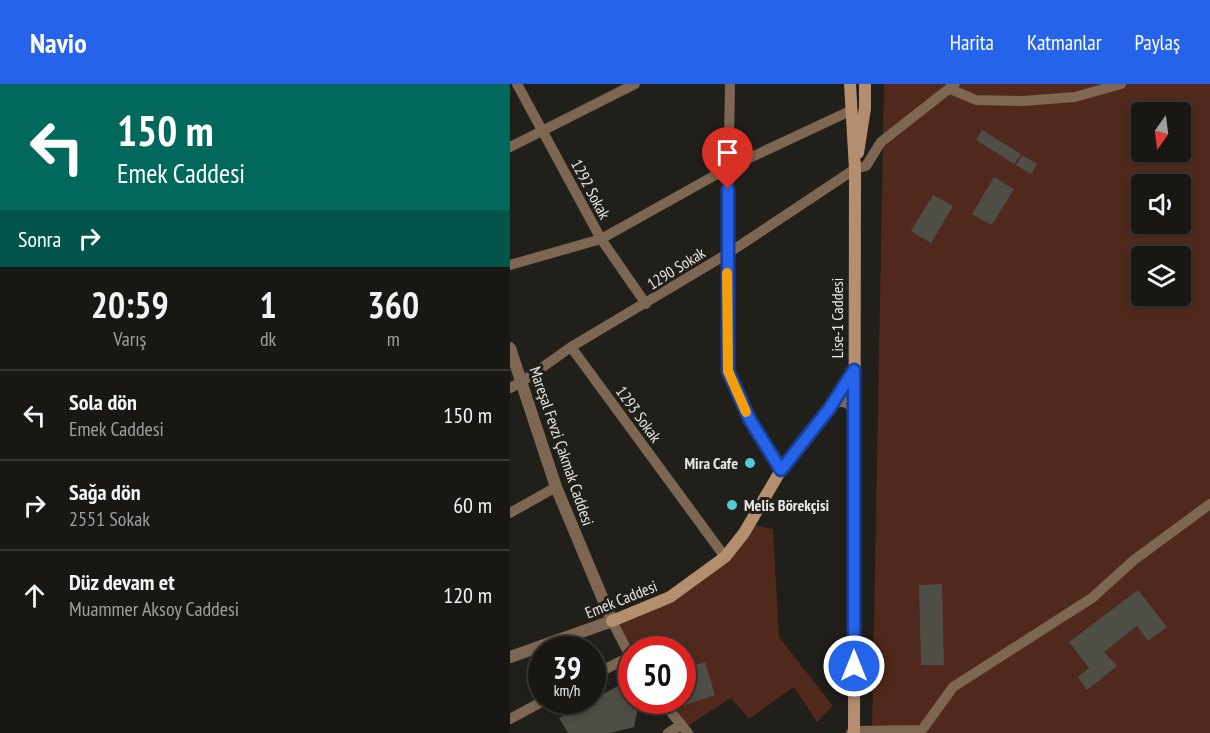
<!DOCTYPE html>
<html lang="tr">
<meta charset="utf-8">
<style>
:root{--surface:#191713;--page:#262421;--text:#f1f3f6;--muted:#9f9fa0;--line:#373633;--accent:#2563eb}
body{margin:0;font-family:"PT Sans Narrow",sans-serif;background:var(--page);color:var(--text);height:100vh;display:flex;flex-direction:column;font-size:22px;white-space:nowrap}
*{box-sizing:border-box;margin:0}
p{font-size:20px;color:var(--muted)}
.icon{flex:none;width:33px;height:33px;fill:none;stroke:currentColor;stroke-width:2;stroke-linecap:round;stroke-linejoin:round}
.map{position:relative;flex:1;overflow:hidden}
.sheet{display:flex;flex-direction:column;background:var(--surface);width:510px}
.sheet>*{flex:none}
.top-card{background:#00695c;color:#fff;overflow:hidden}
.needle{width:39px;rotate:194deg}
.buttons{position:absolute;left:621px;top:18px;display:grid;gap:12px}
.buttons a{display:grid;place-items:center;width:60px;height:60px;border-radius:6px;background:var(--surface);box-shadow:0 3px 9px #0003,0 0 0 2px var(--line);font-size:30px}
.speed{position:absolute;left:18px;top:552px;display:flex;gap:12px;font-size:30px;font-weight:700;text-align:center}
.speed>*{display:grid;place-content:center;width:78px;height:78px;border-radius:50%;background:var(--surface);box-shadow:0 3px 9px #0003,0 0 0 2px var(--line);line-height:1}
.speed small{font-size:15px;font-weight:400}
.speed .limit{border:9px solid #d22;background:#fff;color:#111}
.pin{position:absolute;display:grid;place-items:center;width:51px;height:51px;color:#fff;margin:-62px -26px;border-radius:50% 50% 50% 0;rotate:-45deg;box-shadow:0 0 6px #0007}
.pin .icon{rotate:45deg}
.me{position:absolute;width:66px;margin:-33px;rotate:0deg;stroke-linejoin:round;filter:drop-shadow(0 0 4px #0008)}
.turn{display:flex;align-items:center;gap:21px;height:126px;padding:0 18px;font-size:27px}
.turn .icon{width:78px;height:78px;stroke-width:2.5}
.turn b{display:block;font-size:42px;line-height:51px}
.then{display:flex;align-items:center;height:57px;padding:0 18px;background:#0003;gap:12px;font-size:22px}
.eta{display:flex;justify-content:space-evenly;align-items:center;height:102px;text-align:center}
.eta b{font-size:36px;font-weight:700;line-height:42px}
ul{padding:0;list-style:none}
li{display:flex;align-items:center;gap:18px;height:90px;padding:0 18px;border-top:2px solid var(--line)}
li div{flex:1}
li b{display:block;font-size:22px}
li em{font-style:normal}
header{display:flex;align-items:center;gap:36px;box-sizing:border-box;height:84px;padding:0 30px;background:var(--accent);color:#fff}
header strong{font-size:28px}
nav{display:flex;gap:33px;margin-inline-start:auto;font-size:21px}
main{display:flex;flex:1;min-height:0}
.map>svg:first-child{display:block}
.green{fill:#51291c;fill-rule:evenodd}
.building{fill:#4e4e47}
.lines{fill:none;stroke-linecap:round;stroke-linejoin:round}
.minor{stroke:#7d6652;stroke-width:10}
.tertiary{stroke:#7d6652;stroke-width:12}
.secondary{stroke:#b48e6e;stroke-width:12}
.route-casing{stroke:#184099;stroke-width:15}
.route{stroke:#2563eb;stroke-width:10}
.slow{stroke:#f59e0b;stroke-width:10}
.poi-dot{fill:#52cbd7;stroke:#211f19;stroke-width:2}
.labels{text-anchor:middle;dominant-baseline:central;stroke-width:6;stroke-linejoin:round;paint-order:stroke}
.street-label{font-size:16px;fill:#eae8e4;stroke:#211f19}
.poi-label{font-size:16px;font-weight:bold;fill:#eae8e4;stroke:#211f19;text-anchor:end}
</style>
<header>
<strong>Navio</strong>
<nav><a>Harita</a><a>Katmanlar</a><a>Paylaş</a></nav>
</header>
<main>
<section class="sheet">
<div class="top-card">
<div class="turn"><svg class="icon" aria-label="left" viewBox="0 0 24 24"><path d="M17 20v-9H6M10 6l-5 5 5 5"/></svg><div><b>150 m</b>Emek Caddesi</div></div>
<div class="then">Sonra<svg class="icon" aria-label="right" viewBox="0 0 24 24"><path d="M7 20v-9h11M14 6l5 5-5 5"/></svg></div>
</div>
<div class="eta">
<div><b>20:59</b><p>Varış</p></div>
<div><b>1</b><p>dk</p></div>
<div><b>360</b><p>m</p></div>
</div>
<ul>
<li><svg class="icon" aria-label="left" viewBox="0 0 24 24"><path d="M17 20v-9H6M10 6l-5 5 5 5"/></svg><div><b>Sola dön</b><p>Emek Caddesi</p></div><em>150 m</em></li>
<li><svg class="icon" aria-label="right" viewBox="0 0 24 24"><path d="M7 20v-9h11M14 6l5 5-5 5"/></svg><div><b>Sağa dön</b><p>2551 Sokak</p></div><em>60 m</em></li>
<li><svg class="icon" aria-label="ahead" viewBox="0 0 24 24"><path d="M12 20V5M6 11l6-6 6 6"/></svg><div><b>Düz devam et</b><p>Muammer Aksoy Caddesi</p></div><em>120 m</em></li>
</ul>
</section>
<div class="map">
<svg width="700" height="649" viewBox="0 0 700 649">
<rect width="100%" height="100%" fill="#211f19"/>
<path class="green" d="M374,0H700V649H362ZM632,28H670V68H632ZM632,100H670V140H632ZM632,172H670V212H632Z
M239,440L263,445L269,553L323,622L307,638L284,603L239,635L221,614L173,645L151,617L172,616V566H122L102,537L160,513L215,473Z"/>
<path class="building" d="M472,46L511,70L504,80L466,56Z
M512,71L527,80L521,90L506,81Z
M484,93L504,105L482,141L462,130Z
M423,111L443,122L421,159L401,147Z
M432,500L434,581H411L409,501Z
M628,506L657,543L638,557L627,542L594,568L607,582L577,606L568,593L579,584L559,558Z
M195,578L205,611L170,623L168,616H172V585Z
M108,602L122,613V616L129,619L124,643L100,649H58L49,634Z"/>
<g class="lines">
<path class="minor" d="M7,0L91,155L136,220
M220,0L217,170L218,287L240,336L271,386
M440,5L466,16L513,17L565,13L611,0
M0,63L125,0
M0,181L91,155L218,84L340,27
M61,263L215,473
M0,304L13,297L61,263L217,170L345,85L356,82L371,58L445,0
M0,429L46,403
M102,537L122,576
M82,592L119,573
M151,616L178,649
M0,635L35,616
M158,649L171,641
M341,649L344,647L412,646L443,603L582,514L624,476L700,420"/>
<path class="tertiary" d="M0,264L46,403L102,537L0,573
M324,318C332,316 340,317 343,325"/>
<path class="secondary" d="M340,0L345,85L344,649
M348,69L355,24V0
M102,537L160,513L215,473L234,449L271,386L319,325L343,287"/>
</g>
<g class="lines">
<g class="route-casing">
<path id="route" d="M218,105V287L240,336L271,386L319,325L344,286V582"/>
</g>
<use href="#route" class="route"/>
<path class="slow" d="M217,189L218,287L236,328"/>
</g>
<g class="poi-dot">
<circle cx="240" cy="379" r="6"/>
<circle cx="222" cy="421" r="6"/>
</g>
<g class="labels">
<g class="street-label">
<text transform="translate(81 105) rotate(62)">1292 Sokak</text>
<text transform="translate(166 184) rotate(-32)">1290 Sokak</text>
<text transform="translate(327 234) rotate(-90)">Lise-1 Caddesi</text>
<text transform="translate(129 330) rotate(54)">1293 Sokak</text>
<text transform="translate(52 362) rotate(71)">Mareşal Fevzi Çakmak Caddesi</text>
<text transform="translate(111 515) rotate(-22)">Emek Caddesi</text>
</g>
<g class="poi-label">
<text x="228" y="379">Mira Cafe</text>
<text x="234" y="421" text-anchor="start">Melis Börekçisi</text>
</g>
</g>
</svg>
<div class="buttons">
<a><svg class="needle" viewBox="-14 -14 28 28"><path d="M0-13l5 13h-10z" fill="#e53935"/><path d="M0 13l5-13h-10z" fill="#9f9fa0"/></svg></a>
<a><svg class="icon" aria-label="sound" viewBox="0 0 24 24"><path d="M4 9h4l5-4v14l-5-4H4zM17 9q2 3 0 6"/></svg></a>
<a><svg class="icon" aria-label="layers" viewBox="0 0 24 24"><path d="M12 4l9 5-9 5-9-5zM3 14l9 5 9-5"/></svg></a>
</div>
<div class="speed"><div>39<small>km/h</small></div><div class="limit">50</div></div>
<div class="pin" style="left:218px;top:105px;background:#d93025"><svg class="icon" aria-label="arrive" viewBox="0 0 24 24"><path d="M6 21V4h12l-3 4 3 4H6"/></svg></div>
<svg class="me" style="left:344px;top:582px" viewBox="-20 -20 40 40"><circle r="17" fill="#2563eb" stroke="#fff" stroke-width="3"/><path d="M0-11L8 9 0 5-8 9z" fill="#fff"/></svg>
</div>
</main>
